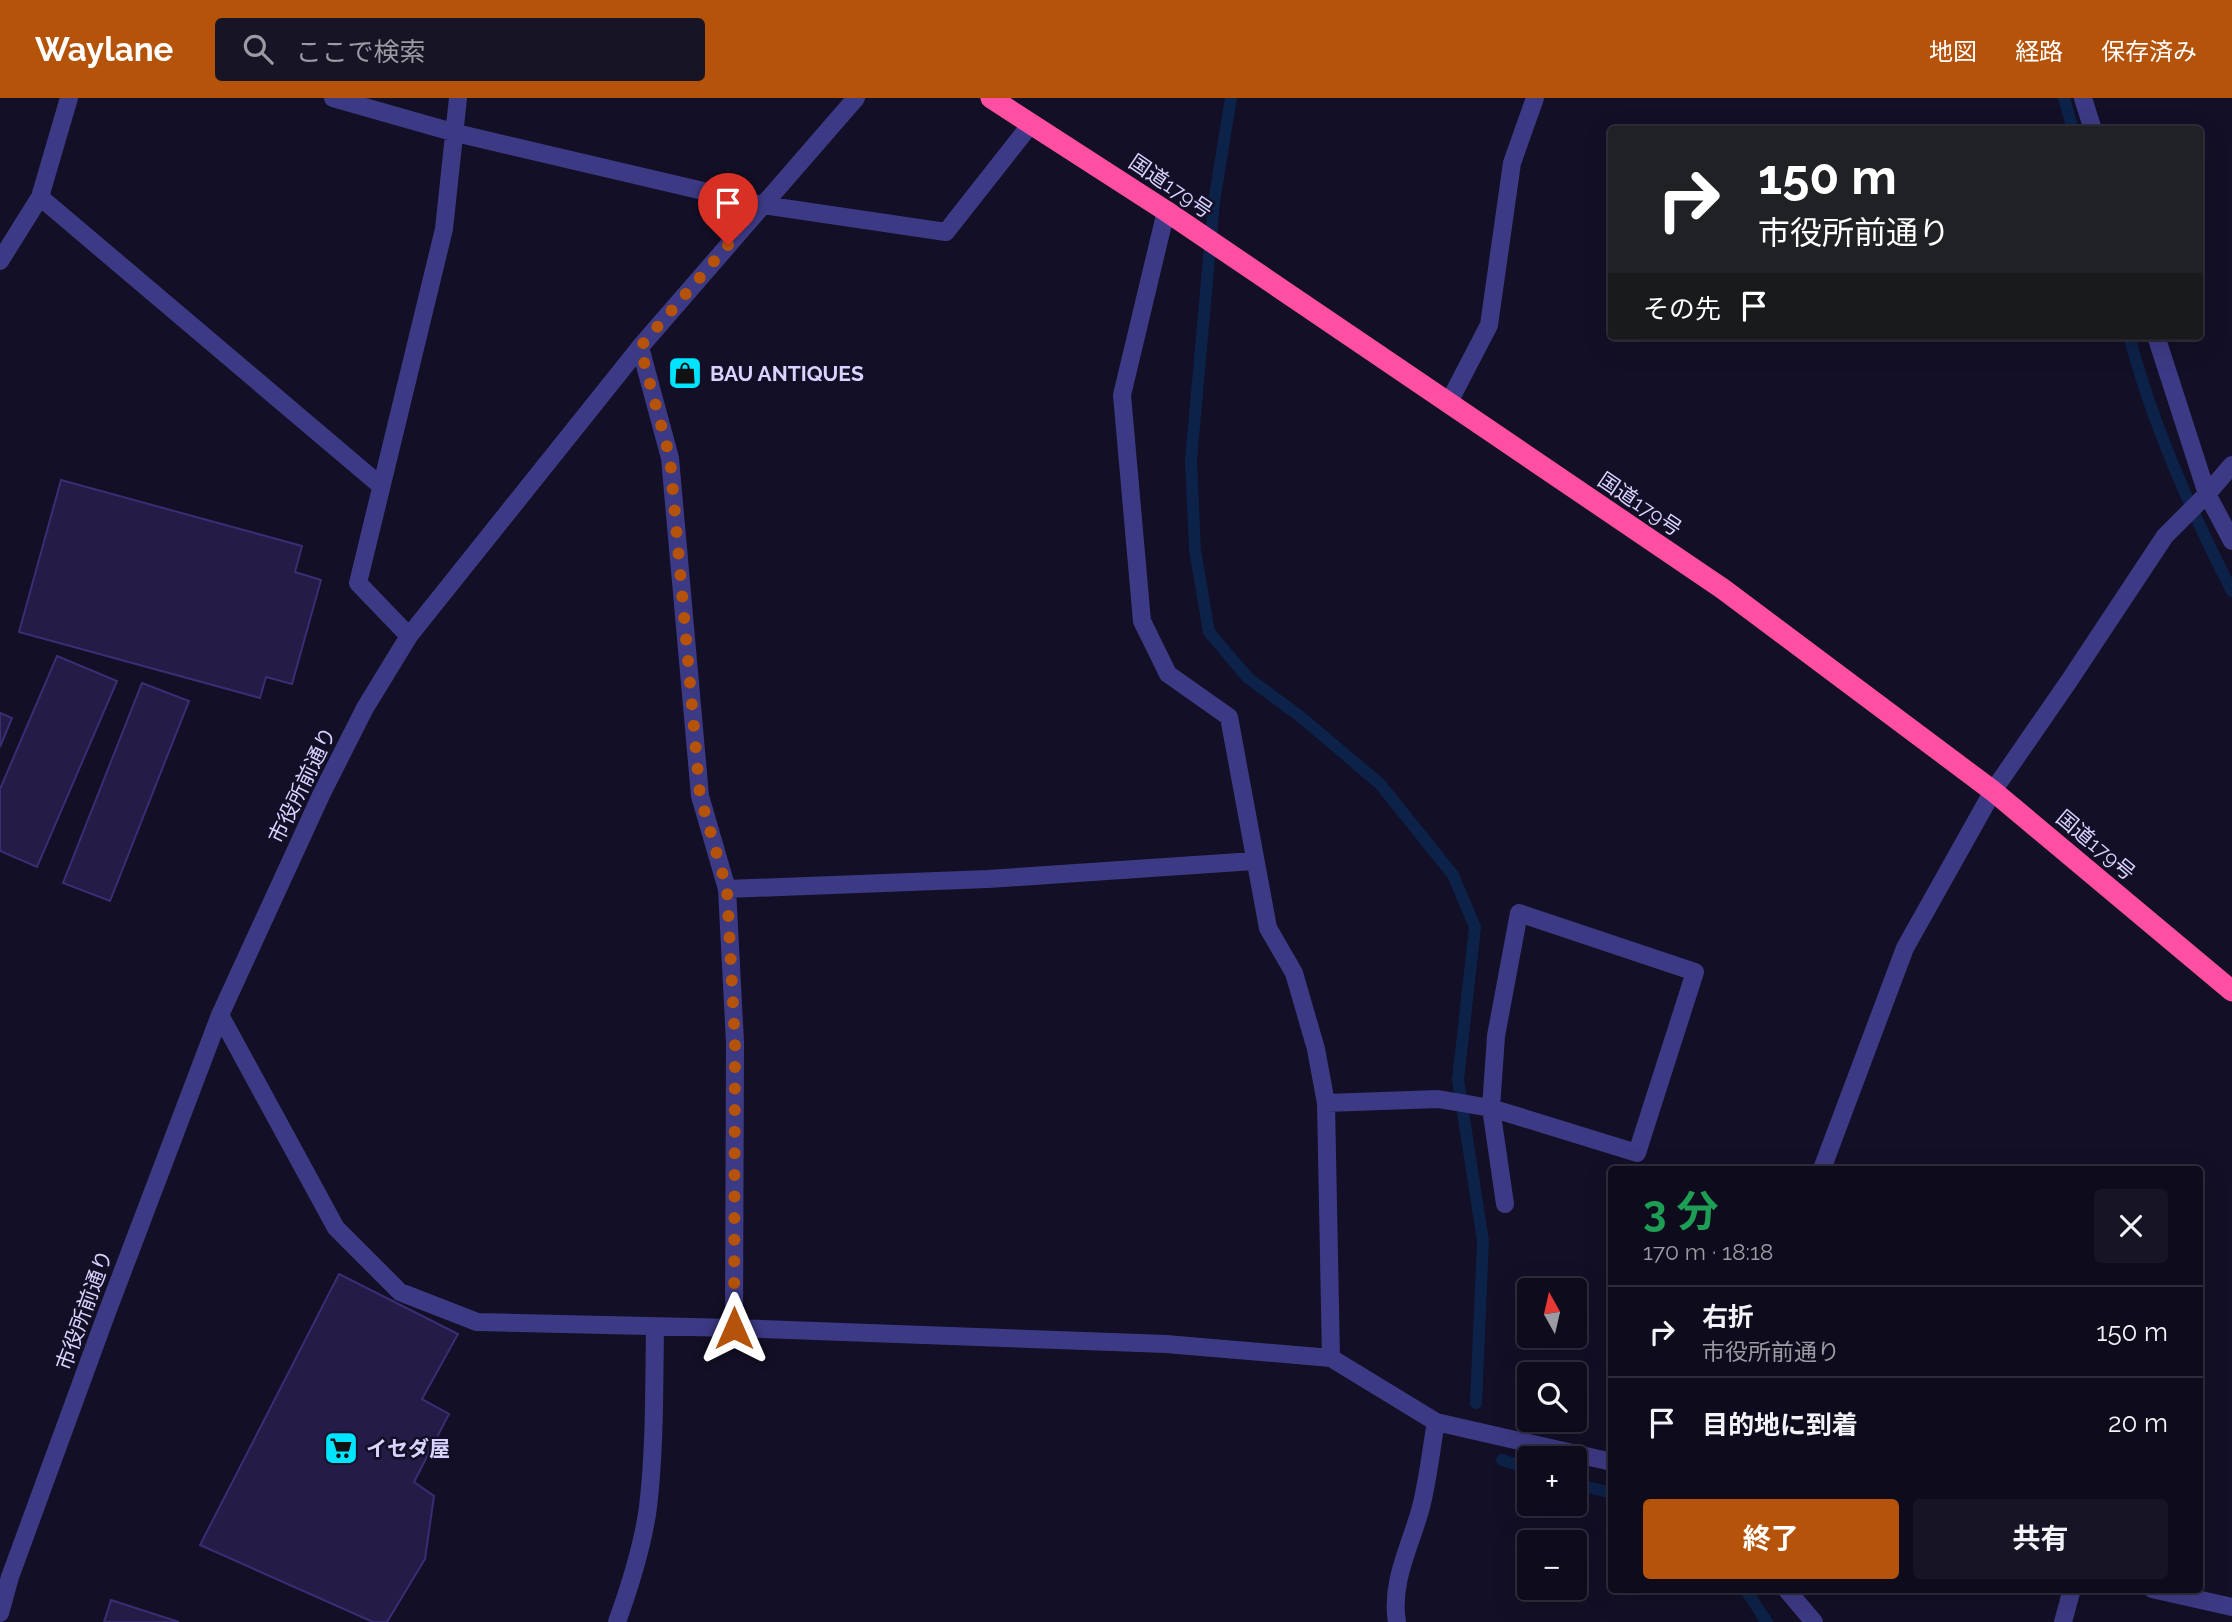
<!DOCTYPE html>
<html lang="ja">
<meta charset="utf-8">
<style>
:root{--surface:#0e0b1c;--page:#171425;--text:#f1f3f6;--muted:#9b9ba3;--line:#2e2b3b;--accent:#b45309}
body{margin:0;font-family:Raleway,"Noto Sans JP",sans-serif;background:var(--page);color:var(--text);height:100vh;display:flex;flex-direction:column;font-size:26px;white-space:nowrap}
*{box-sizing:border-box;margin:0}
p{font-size:23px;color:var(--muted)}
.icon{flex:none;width:38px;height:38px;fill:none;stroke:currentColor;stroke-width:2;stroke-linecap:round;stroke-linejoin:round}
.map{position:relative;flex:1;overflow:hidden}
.side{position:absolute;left:1608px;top:1068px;width:595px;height:427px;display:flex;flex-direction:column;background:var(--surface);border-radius:7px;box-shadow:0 7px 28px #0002,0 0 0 2px var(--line)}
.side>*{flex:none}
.guide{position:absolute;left:1608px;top:28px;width:595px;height:214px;border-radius:7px;box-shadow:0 7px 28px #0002,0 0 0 2px var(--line);background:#202124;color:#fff;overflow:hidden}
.needle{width:46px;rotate:352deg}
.fabs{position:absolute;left:1517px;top:1180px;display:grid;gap:14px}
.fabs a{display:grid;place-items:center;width:70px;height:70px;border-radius:7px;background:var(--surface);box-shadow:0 7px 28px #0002,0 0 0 2px var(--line);font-size:35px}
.pin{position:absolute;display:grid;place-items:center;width:60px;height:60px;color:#fff;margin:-72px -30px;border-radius:50% 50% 50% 0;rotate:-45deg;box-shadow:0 0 7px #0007}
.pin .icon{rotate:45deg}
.me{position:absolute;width:77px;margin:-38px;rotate:0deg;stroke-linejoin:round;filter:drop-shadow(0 0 5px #0008)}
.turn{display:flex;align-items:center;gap:24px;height:147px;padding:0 35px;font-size:32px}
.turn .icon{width:91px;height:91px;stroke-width:2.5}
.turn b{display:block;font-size:49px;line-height:60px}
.then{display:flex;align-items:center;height:66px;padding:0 35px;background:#0003;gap:14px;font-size:26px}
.round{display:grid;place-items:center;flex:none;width:74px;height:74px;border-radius:7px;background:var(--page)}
.head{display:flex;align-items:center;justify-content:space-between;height:119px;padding:0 35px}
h1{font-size:42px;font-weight:700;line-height:52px;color:#1e9e55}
.button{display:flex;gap:14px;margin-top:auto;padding:14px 35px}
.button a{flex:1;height:80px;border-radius:7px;background:var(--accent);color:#fff;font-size:28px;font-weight:700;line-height:80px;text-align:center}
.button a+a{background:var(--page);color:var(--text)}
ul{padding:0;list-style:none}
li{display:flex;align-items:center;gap:21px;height:91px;padding:0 35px;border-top:2px solid var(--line)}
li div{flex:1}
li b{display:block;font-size:26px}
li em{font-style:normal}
header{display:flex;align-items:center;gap:42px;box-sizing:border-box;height:98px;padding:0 35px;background:var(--accent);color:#fff}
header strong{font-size:33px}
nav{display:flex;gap:38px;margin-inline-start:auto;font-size:24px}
.search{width:490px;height:63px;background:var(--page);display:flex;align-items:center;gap:18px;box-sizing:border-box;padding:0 24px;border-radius:7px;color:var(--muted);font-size:26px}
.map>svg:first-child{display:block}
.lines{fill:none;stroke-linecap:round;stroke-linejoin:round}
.stream{stroke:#0c2248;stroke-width:12}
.building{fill:#241b47;stroke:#3b2d73;stroke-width:2}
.minor{stroke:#3d3a85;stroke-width:18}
.highway{stroke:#ff4fa3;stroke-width:21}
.route{stroke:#b45309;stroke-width:12;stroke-dasharray:0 21.6}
.labels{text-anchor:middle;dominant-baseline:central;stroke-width:5;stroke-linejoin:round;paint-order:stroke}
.street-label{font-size:21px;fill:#d9d4ff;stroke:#130f26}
.poi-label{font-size:21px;font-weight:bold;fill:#d9d4ff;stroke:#130f26;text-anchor:start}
</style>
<header>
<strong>Waylane</strong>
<div class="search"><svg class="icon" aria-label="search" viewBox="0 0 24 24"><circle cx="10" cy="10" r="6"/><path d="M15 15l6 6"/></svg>ここで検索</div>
<nav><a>地図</a><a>経路</a><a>保存済み</a></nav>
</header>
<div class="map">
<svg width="2232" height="1524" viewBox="0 0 2232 1524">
<rect width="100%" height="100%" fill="#130f26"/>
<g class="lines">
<path class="stream" d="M1231,0L1214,104L1191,362L1195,452L1209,534L1248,580L1301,619L1380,686L1453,777L1475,829L1458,982L1483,1143L1476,1305
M2064,0L2073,32
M2129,238C2153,327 2190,412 2232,493
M1502,1362L1530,1371
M1575,1386L1612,1395
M1745,1491L1767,1524"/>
</g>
<path class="building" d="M61,382L302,448L295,474L321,482L292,586L266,579L260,600L19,534Z
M57,558L117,583L37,769L0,753V691Z
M142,585L189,603L110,803L63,785Z
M0,615L12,620L0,649Z
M339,1176L458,1236L422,1301L449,1316L414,1384L434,1398L425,1461L387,1524H373L200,1447Z
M111,1502L179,1524H104Z"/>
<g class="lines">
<path class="minor" d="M333,0L456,35L763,107L946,134L1031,26
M2083,0L2093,32
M40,99L69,0
M1166,113L1122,297L1142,523L1168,576L1229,619L1268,830L1294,875L1316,951L1326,1005L1331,1260
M0,163L40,99L381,388
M2156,238L2207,396L2232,443
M640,249L670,360L700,698L727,791L735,944L734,1230
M1448,306L1489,227L1512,65L1535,0
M409,538L358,485L444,131L458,0
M727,791L988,781L1254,763
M220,917L336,1130L400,1194L477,1224L734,1230L1166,1246L1331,1260L1436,1324L1612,1364
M1326,1005L1438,1001L1491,1010L1637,1055L1695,874L1519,815L1496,938L1491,1010L1505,1106
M1822,1071L1905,850L1993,693L2069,583L2165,438L2207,396L2232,367
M1786,1491L1814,1524
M2152,1491L2232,1509
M0,1515L10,1479L106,1217L220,917L322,695L365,610L409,538L640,249L856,0
M617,1524C630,1488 643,1447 648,1409C655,1350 654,1289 655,1230
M1397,1524C1390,1484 1411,1447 1421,1409C1428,1382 1431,1352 1436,1324
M2063,1524L2072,1491"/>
<path class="highway" d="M991,0L1166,113L1723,491L1993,693L2232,893"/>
</g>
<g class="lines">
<path class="route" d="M728,147L640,249L670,360L700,698L727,791L735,944L734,1230"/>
</g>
<defs>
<g id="shop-square" transform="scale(1.75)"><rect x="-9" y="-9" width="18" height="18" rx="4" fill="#00e5ff" stroke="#130f26"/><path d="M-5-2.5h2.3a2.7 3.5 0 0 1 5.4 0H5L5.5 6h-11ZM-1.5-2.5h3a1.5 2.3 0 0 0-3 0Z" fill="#111"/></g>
<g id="supermarket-square" transform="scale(1.75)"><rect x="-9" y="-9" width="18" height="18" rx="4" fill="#00e5ff" stroke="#130f26"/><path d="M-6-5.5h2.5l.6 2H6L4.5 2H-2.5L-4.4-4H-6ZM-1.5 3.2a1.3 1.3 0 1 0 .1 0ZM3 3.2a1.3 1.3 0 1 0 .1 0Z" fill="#111"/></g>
</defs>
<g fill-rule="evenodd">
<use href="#shop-square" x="685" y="275"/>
<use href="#supermarket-square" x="341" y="1350"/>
</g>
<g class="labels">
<g class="street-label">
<text transform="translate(1171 88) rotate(34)">国道179号</text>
<text transform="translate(1640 406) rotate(34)">国道179号</text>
<text transform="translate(302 687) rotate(-64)">市役所前通り</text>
<text transform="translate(2096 747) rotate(40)">国道179号</text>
<text transform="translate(84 1212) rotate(-70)">市役所前通り</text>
</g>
<g class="poi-label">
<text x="710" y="275">BAU ANTIQUES</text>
<text x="366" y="1350">イセダ屋</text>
</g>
</g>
</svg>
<div class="fabs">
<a><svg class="needle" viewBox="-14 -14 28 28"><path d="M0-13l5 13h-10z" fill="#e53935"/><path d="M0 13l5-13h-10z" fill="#9b9ba3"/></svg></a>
<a><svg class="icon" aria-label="search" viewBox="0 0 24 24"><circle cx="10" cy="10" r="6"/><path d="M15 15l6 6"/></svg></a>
<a>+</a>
<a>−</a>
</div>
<div class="pin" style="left:728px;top:147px;background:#d93025"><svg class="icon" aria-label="arrive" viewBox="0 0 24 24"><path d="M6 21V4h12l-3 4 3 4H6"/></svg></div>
<svg class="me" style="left:734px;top:1230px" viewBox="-20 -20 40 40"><path d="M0-17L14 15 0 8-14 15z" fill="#b45309" stroke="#fff" stroke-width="4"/></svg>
<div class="guide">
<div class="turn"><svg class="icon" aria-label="right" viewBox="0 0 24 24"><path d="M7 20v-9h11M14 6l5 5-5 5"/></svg><div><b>150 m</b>市役所前通り</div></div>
<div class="then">その先<svg class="icon" aria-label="arrive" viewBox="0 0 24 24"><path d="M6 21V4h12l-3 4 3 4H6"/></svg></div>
</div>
<section class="side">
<div class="head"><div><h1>3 分</h1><p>170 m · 18:18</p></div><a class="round"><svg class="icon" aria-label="close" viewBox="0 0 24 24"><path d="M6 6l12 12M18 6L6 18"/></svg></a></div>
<ul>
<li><svg class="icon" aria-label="right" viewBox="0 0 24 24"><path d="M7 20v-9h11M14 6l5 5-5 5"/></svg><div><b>右折</b><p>市役所前通り</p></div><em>150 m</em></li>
<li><svg class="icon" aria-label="arrive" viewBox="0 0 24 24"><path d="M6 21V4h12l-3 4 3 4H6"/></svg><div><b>目的地に到着</b></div><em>20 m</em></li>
</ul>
<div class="button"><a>終了</a><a>共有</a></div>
</section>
</div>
